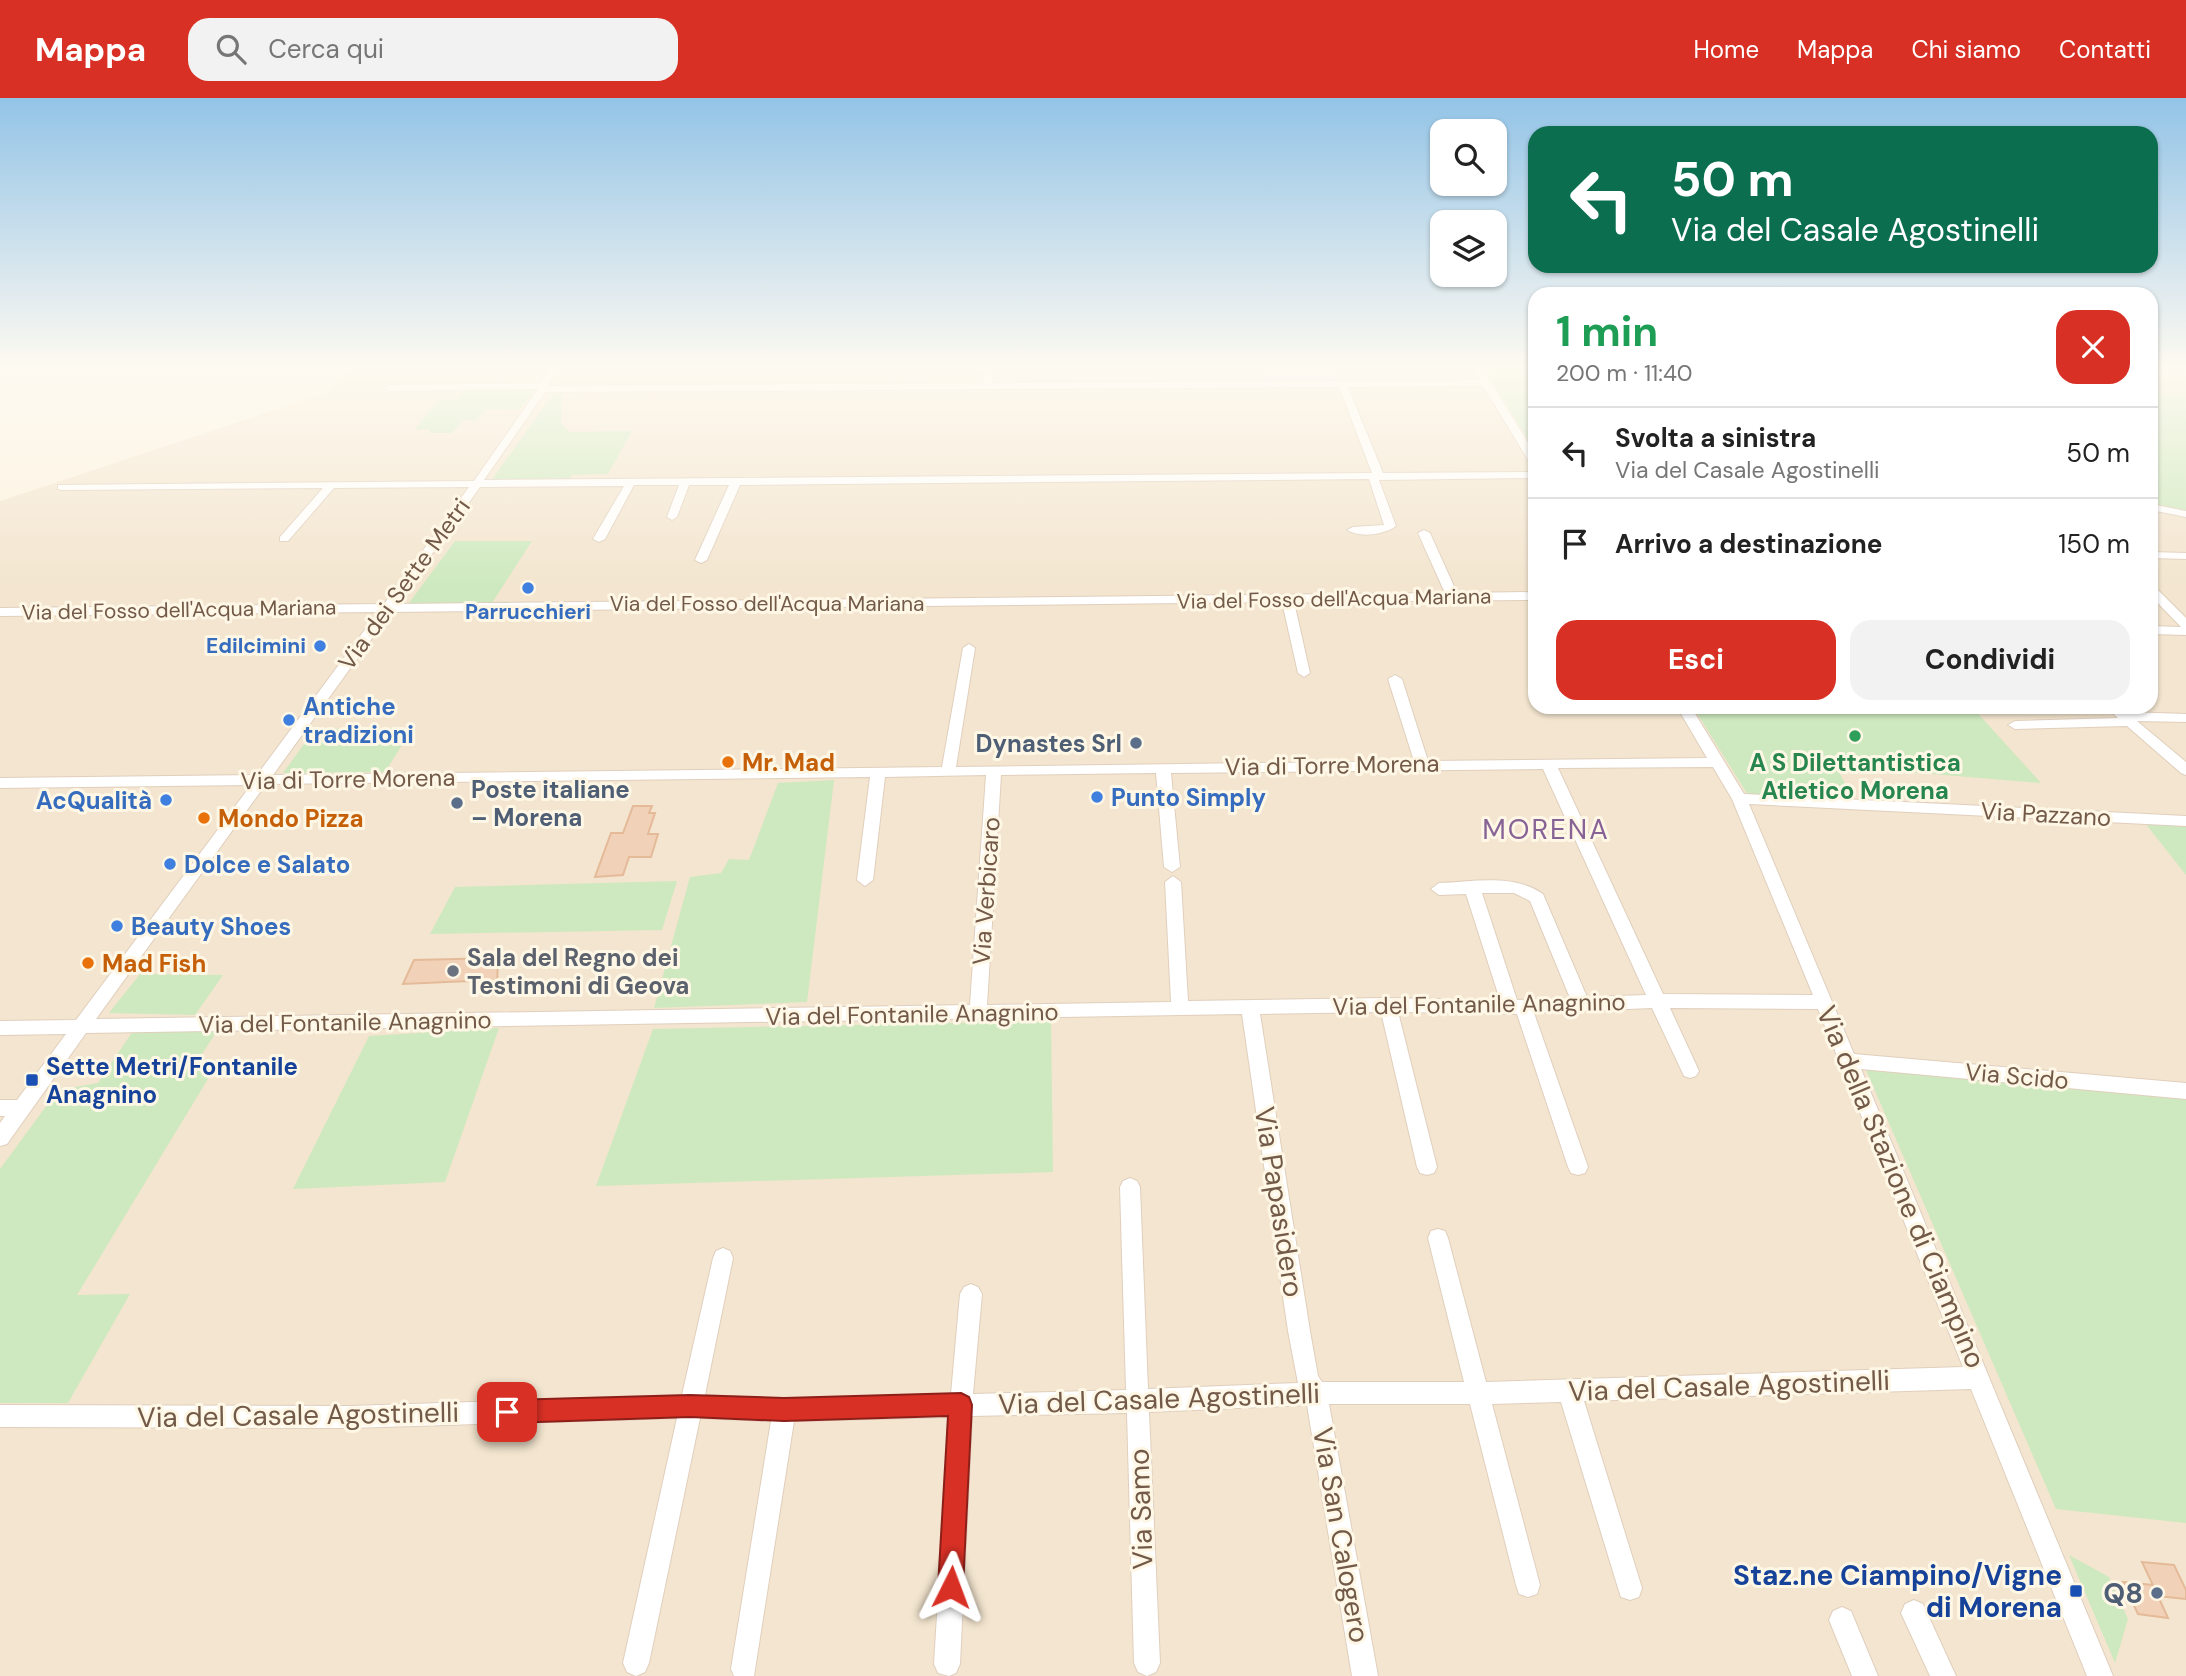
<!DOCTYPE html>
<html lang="it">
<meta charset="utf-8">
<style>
:root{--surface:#fff;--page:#f2f2f2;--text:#222;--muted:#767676;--line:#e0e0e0;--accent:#d93025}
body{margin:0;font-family:"DM Sans",sans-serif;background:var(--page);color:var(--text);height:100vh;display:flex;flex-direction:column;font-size:26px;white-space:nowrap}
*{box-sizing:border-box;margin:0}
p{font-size:23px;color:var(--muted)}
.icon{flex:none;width:38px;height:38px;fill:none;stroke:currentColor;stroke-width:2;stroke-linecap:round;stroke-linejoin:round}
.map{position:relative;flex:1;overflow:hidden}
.side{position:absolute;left:1528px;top:189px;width:630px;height:427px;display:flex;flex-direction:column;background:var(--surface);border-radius:21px;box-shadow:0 2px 5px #0004}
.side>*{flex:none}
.banner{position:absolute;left:1528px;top:28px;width:630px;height:147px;border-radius:21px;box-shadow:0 2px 5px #0004;background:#0b6e4f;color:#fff;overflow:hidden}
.buttons{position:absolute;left:1430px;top:21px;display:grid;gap:14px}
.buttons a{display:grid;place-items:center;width:77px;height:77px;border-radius:14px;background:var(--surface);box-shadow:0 2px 5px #0004;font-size:35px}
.pin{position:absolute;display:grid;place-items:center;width:60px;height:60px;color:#fff;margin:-30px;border-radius:14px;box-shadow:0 4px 10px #0006}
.me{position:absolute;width:77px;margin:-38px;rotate:3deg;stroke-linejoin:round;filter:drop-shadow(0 0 5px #0008)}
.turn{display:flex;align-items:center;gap:24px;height:147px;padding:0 28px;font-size:32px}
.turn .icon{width:91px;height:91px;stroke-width:2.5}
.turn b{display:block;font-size:49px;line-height:60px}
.round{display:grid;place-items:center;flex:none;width:74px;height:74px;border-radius:21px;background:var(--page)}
.head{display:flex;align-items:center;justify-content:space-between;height:119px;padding:0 28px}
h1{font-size:42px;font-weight:700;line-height:52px;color:#1e9e55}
.action{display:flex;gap:14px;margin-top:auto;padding:14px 28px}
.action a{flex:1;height:80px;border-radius:21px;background:var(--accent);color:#fff;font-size:28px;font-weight:700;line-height:80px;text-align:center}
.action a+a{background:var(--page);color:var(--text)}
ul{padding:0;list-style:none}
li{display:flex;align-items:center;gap:21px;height:91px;padding:0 28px;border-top:2px solid var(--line)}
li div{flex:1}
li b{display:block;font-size:26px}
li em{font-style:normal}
header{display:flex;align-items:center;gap:42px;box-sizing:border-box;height:98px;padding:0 35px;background:var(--accent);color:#fff}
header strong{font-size:33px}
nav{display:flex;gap:38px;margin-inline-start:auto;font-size:24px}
.search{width:490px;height:63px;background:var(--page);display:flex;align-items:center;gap:18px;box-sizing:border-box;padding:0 24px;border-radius:21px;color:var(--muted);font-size:26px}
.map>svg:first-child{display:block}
.residential{fill:#f3e5cf}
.education{fill:#f0ddf8}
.green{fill:#cee9bf}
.building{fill:#f1d2b8;stroke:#e4ba99;stroke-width:2}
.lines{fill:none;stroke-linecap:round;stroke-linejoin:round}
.minor-casing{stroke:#e0cfbd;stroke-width:2}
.minor{fill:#fff;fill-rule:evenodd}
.route{fill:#d93025;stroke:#8d1f18;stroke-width:2}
.shop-dot{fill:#3f7fe0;stroke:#fff7e6;stroke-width:2.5}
.leisure-dot{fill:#2e9e5b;stroke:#fff7e6;stroke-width:2.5}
.service-dot{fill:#5c6f8a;stroke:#fff7e6;stroke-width:2.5}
.food-dot{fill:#e8710a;stroke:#fff7e6;stroke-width:2.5}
.worship-dot{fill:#6b7280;stroke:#fff7e6;stroke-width:2.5}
.transit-dot{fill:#1a4fb4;stroke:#fff7e6;stroke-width:2.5}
.labels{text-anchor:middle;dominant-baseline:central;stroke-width:6;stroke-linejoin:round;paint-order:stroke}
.far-street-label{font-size:21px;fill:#735a48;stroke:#fff7e6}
.far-shop-label{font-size:21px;font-weight:bold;fill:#366cbe;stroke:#fff7e6}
.street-label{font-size:24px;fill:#735a48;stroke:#fff7e6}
.shop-label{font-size:24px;font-weight:bold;fill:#366cbe;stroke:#fff7e6;text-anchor:start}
.service-label{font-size:24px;font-weight:bold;fill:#4e5e75;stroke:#fff7e6;text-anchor:end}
.food-label{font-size:24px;font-weight:bold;fill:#c56008;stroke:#fff7e6;text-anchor:start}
.leisure-label{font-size:24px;font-weight:bold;fill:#27864d;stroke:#fff7e6}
.worship-label{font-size:24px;font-weight:bold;fill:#5b616d;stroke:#fff7e6;text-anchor:start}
.transit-label{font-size:24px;font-weight:bold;fill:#164399;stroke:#fff7e6;text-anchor:start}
.quarter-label{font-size:28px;letter-spacing:2px;fill:#886396;stroke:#fff7e6}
.near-street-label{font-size:28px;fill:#735a48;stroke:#fff7e6}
.near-transit-label{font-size:28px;font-weight:bold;fill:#164399;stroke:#fff7e6;text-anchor:end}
.near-service-label{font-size:28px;font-weight:bold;fill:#4e5e75;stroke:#fff7e6;text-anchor:end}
</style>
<header>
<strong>Mappa</strong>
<div class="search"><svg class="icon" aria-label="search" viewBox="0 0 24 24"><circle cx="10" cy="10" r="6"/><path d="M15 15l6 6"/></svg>Cerca qui</div>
<nav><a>Home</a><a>Mappa</a><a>Chi siamo</a><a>Contatti</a></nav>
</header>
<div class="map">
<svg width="2186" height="1578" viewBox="0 0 2186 1578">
<rect width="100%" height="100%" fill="#fcf3e0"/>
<path class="residential" d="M355,268H1471L1522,353H1535V609H2151V411L2186,418V1578H0V403L326,295Z
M2151,268H2186V295L2151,294Z"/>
<path class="education" d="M1264,268H1334L1340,281L1267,283Z"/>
<path class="green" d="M1483,268H1535V348H1532Z
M531,292L534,293L520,311H485L477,322H463L452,335H429L431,331L414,332L439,302H457L464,293Z
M2151,295H2186V416L2151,409Z
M553,296H562L561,326L570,334L632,333L608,376L572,377L569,382L491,383Z
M455,443H532L492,505H409Z
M1693,609H1972L2041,685L1836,668L1853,701L1748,697Z
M413,630L385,674L283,675L315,631Z
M834,682L807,904L654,910L690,779L721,775L729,761L749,762L778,685Z
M2142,721L2186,723V777Z
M677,783L662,832L430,836L455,789Z
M140,876L223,877L195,917L109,915Z
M1051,923L1053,1074L596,1088L653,931Z
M499,930L445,1084L293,1091L369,938Z
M218,931L199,961L217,966L77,1197L130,1196L68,1305H0V1071L58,992L98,985L133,933Z
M1866,972L2186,999V1425L2056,1411Z
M2069,1457L2109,1479L2128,1521L2115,1565Z"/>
<path class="building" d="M633,708H652L649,715H655L648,736H658L651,759H629L623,777L595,779L611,735H623Z
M498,860L497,889L469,883L403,886L414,862Z
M2142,1464L2174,1467L2186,1492V1501L2158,1498Z
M2123,1484L2153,1487L2168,1520L2138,1516Z"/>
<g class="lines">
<g class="minor-casing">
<path id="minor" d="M550,268H559L548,288L983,285L985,268H993L992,285L1480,282L1472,268H1481L1535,356V368L1530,365L1483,288L1348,289L1383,375L1535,374V380L1379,382L1396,428C1384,437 1360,440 1347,432L1353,429L1384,427L1369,381L740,387L707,462L701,465L695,462L729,387H689L677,419L672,422L667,419L679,387H634L605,441L599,444L593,441L624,388L480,389L396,506L1445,495L1418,435L1424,432L1430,435L1457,495L1535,494V502L1294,504L1310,575L1304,579L1298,575L1282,504L391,514L273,677L942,669L963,550L969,546L975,550L956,669L1414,663L1388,581L1395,577L1402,581L1428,663L1707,660L1677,609H1691L1744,696L2186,718V728L1749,706L1854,956L2186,985V1001L1861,971L2113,1578H2087L1971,1291L1584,1303L1642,1490L1639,1499L1630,1502L1621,1499L1618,1490L1561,1304L1492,1306L1540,1487L1537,1496L1528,1499L1519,1496L1516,1487L1470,1306H1329L1378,1578H1352L1307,1307L1149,1314L1160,1565L1156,1574L1147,1578L1138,1574L1134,1565L1127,1315L972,1318L960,1566L956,1575L949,1578L938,1575L934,1566L949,1319L794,1323L754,1578H734L731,1571L771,1323L700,1320L649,1565L645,1574L636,1578L627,1574L623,1565L677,1320L350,1330L0,1329V1307L350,1308L682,1297L713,1160L716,1153L723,1150L730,1153L733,1160L705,1297L784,1301L951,1296L960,1196L964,1189L971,1186L978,1189L982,1196L973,1296L1126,1292L1120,1089L1123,1083L1130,1080L1137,1083L1140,1089L1148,1291L1298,1285L1288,1233L1242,916L86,935L7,1046L0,1048V1025L5,1018H0V1002H17L66,936L0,937V923L76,922L251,687L0,690V680L257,677L378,514L0,518V510L384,506L469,389L334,390L288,443H280V439L323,390L62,392L58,391V387L474,383L538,291L390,293L385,290L390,287L541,285ZM1339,289L1372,375L484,382L545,294ZM1713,669L1732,701L1813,897L1663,896L1558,670ZM1543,671L1646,897L1587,899L1543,796C1514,775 1472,784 1439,785L1431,791L1439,797L1466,796L1500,902L1382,900L1188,903L1181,784L1173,778L1165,784L1171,904L987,907L1001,677L1156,675L1164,769L1172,774L1180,769L1171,675ZM986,677L970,907L96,921L266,686L870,679L857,782L865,788L873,782L885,679ZM1482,795H1514L1530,803L1570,900L1517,902ZM1652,910L1684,978L1690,980L1696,978L1699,973L1670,910L1818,911L1963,1269L1486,1284L1448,1140L1445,1133L1438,1131L1431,1133L1428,1140L1464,1284H1322L1318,1278L1310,1233L1260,916L1381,914L1417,1069L1420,1075L1427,1077L1434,1075L1437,1069L1398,914L1517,916L1568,1069L1571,1075L1578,1077L1585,1075L1588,1069L1534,915Z
M2151,406L2186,413V419L2151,412Z
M2151,454L2186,455V461L2151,460Z
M2151,488L2155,489L2186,520V537L2151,536V528L2181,529L2151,498Z
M2106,609H2121L2127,614L2186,616V624L2137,623L2186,664V677L2181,675L2127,628L2015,631L2008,627L2015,623L2118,620Z
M1914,1502L1923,1506L1956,1578H1930L1901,1515L1905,1506Z
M1842,1509L1851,1513L1878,1578H1852L1829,1522L1833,1513Z"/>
</g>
<use href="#minor" class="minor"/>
</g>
<linearGradient id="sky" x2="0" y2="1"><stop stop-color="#93c4e7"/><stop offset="0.55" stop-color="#fefaf1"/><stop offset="1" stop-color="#fefaf1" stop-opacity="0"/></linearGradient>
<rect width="2186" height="489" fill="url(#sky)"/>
<path class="route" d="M961,1295L969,1299L972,1307L963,1489L960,1497L951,1501L942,1497L938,1489L948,1318L784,1323L690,1319L507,1325L499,1322L495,1314L499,1306L507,1302L690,1297L784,1300Z"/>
<g class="shop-dot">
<circle cx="528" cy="490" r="7"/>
<circle cx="320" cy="548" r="7"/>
<circle cx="289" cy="622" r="7"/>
<circle cx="1097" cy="699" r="7"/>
<circle cx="166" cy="702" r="7"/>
<circle cx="170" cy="766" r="7"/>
<circle cx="117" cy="828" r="7"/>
</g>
<circle class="leisure-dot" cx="1855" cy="638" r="7"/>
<g class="service-dot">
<circle cx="1136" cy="645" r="7"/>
<circle cx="457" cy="705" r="7"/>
<circle cx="2157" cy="1495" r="7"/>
</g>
<g class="food-dot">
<circle cx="728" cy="664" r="7"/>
<circle cx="204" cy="720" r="7"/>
<circle cx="88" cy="865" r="7"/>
</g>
<circle class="worship-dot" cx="453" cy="873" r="7"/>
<g class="transit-dot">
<rect x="25" y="975" width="14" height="14" rx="3.5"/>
<rect x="2069" y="1486" width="14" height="14" rx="3.5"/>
</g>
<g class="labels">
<g class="far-street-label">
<text transform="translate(1334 501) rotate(-1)">Via del Fosso dell'Acqua Mariana</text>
<text x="767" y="506">Via del Fosso dell'Acqua Mariana</text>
<text transform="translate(179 512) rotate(-1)">Via del Fosso dell'Acqua Mariana</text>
</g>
<g class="far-shop-label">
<text x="528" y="514">Parrucchieri</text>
<text x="306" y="548" text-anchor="end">Edilcimini</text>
</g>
<g class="street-label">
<text transform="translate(404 486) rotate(-54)">Via dei Sette Metri</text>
<text transform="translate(1332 667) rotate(-1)">Via di Torre Morena</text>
<text transform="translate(348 681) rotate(-1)">Via di Torre Morena</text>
<text transform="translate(2046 716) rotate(3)">Via Pazzano</text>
<text transform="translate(986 793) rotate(-86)">Via Verbicaro</text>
<text transform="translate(1479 906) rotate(-1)">Via del Fontanile Anagnino</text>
<text transform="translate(912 916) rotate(-1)">Via del Fontanile Anagnino</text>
<text transform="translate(345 924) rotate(-1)">Via del Fontanile Anagnino</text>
<text transform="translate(2017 978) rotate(5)">Via Scido</text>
</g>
<g class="shop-label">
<text x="303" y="608">Antiche<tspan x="303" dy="28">tradizioni</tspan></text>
<text x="1111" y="699">Punto Simply</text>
<text x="152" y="702" text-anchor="end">AcQualità</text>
<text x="184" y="766">Dolce e Salato</text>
<text x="131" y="828">Beauty Shoes</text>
</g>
<g class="service-label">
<text x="1122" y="645">Dynastes Srl</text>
<text x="471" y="691" text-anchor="start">Poste italiane<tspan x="471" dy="28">– Morena</tspan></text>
</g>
<g class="food-label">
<text x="742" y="664">Mr. Mad</text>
<text x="218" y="720">Mondo Pizza</text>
<text x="102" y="865">Mad Fish</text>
</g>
<g class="leisure-label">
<text x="1855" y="664">A S Dilettantistica<tspan x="1855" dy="28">Atletico Morena</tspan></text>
</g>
<g class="worship-label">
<text x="467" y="859">Sala del Regno dei<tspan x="467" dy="28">Testimoni di Geova</tspan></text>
</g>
<g class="transit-label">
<text x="46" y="968">Sette Metri/Fontanile<tspan x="46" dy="28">Anagnino</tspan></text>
</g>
<g class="quarter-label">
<text x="1546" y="731">MORENA</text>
</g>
<g class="near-street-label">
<text transform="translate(1901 1089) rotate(67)">Via della Stazione di Ciampino</text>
<text transform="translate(1279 1104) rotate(81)">Via Papasidero</text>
<text transform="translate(1729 1288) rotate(-2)">Via del Casale Agostinelli</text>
<text transform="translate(1159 1301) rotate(-2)">Via del Casale Agostinelli</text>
<text transform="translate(298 1317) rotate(-1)">Via del Casale Agostinelli</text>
<text transform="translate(1141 1411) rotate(-92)">Via Samo</text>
<text transform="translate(1341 1437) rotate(80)">Via San Calogero</text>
</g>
<g class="near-transit-label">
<text x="2062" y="1477">Staz.ne Ciampino/Vigne<tspan x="2062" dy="32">di Morena</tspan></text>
</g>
<g class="near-service-label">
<text x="2143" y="1495">Q8</text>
</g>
</g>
</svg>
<div class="buttons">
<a><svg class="icon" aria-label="search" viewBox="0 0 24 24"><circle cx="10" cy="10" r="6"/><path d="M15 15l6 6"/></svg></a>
<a><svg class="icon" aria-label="layers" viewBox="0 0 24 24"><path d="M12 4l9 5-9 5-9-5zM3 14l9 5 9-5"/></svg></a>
</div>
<div class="pin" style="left:507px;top:1314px;background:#d93025"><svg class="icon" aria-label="arrive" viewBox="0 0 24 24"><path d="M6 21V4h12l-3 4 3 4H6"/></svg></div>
<svg class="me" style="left:951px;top:1489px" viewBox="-20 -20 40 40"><path d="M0-17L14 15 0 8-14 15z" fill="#d93025" stroke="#fff" stroke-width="4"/></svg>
<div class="banner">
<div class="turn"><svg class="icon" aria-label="left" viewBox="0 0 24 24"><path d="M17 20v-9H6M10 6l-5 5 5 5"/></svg><div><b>50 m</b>Via del Casale Agostinelli</div></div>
</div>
<section class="side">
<div class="head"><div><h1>1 min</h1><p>200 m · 11:40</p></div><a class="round" style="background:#d93025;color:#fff"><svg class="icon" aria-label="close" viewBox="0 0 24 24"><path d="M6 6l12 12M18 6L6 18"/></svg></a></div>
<ul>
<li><svg class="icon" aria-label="left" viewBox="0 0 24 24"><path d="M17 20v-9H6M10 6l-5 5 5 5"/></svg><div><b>Svolta a sinistra</b><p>Via del Casale Agostinelli</p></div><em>50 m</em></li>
<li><svg class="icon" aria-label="arrive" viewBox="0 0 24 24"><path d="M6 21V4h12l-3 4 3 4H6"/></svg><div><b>Arrivo a destinazione</b></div><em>150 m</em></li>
</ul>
<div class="action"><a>Esci</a><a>Condividi</a></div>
</section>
</div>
